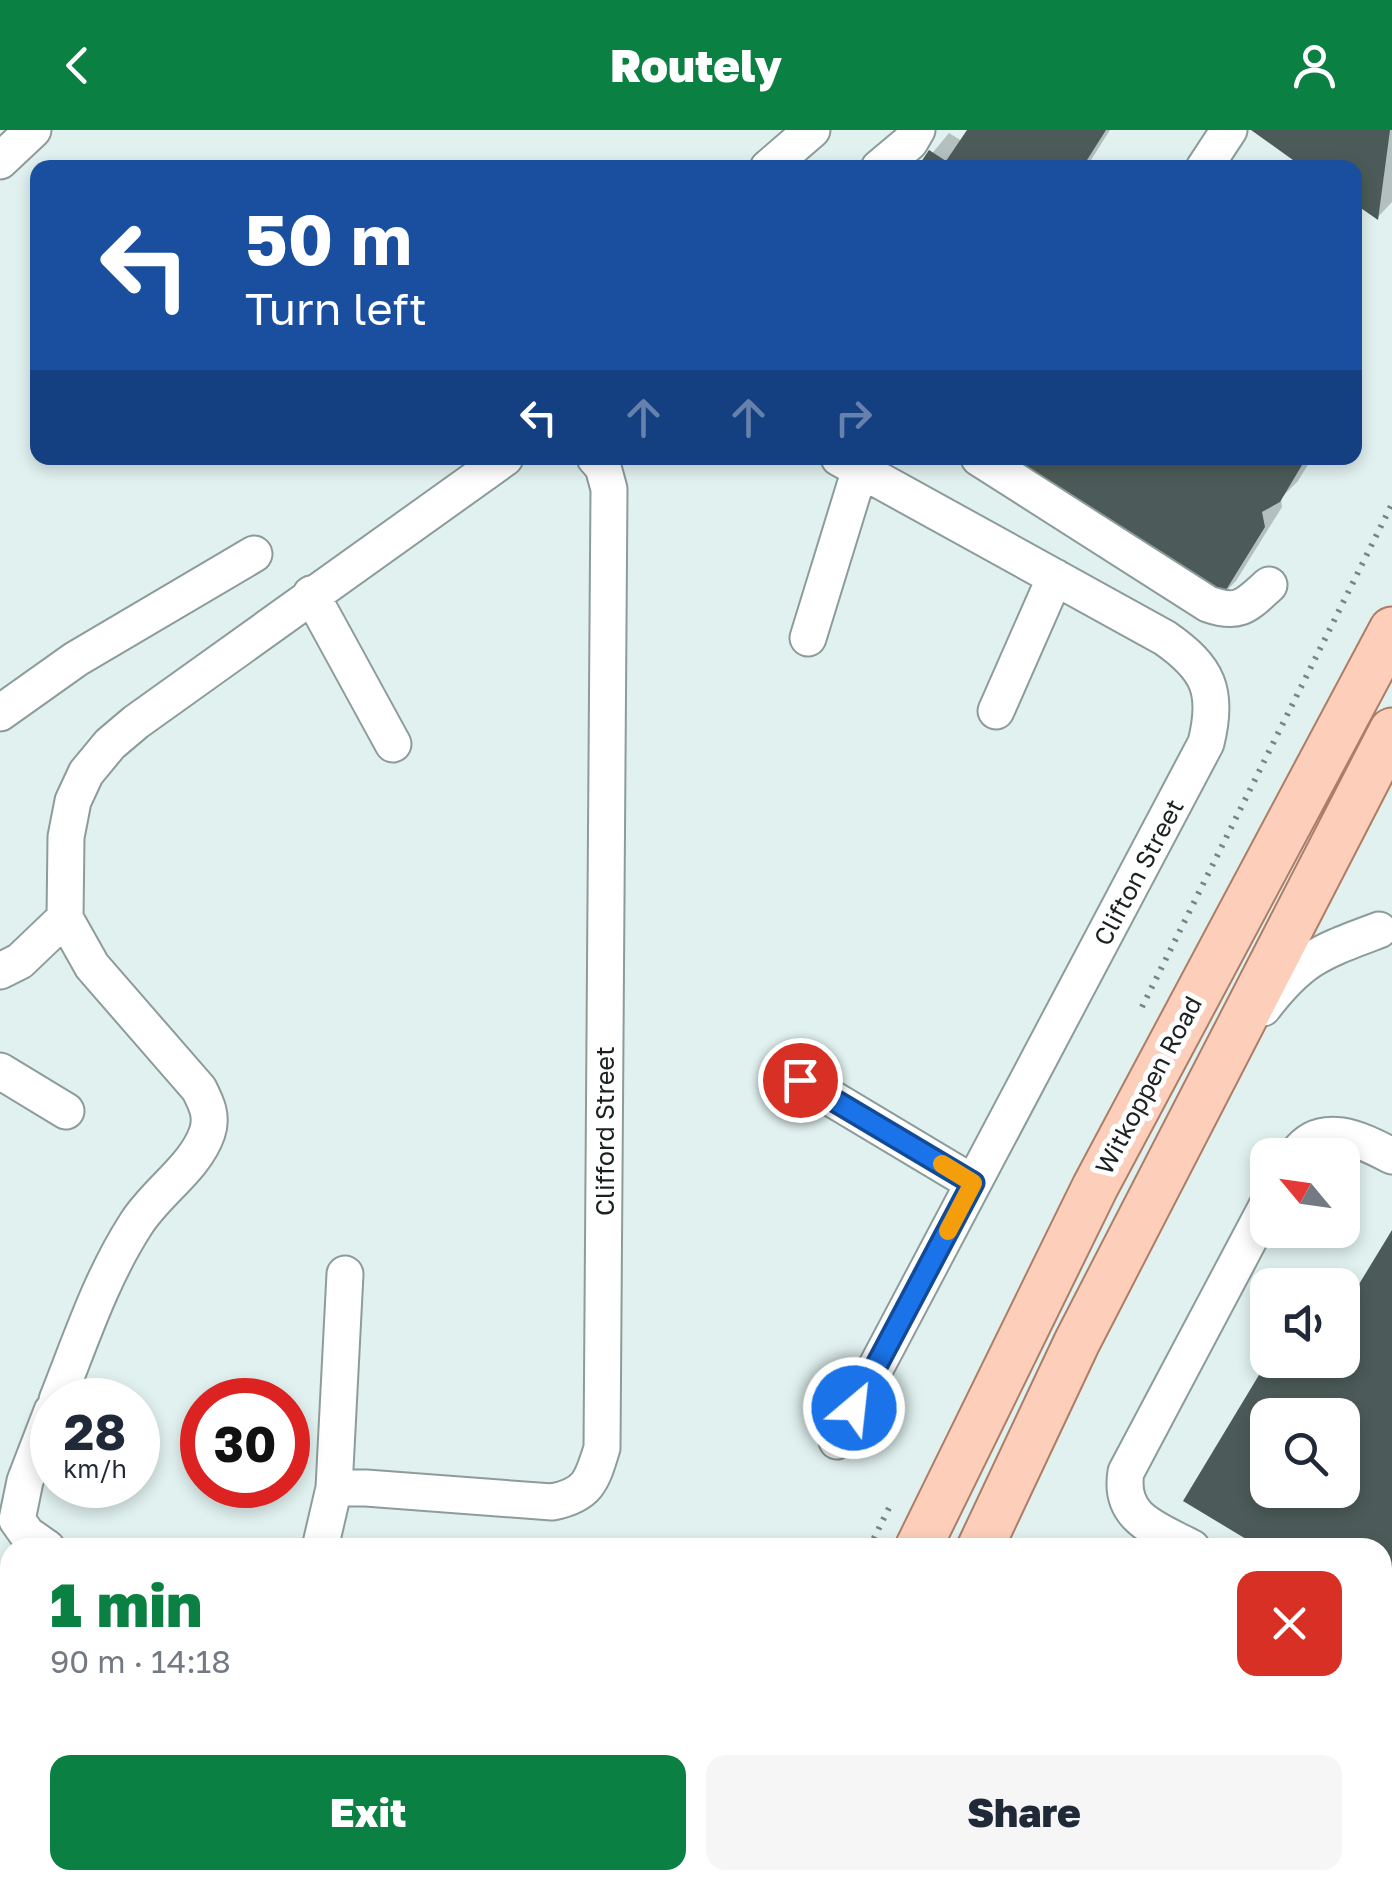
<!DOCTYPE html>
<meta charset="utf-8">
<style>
:root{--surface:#fff;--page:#f6f6f7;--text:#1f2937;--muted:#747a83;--accent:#0b8043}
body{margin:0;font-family:"Golos Text",sans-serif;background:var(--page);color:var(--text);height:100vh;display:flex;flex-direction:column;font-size:38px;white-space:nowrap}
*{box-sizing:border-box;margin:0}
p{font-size:32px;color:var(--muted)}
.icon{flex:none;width:55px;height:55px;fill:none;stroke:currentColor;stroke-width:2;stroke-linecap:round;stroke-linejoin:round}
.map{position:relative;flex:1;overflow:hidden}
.details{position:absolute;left:0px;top:1408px;width:1392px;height:352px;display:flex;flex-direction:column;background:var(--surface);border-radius:30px 30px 0 0;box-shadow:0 5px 15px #0003}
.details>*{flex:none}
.hud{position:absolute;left:30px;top:30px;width:1332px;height:305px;border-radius:20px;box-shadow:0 5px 15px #0003;background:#1a4fa0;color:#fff;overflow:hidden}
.needle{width:65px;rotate:299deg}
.controls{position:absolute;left:1250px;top:1008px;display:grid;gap:20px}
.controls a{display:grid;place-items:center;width:110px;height:110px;border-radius:20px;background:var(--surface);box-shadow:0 5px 15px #0003;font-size:50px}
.speed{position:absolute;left:30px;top:1248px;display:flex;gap:20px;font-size:50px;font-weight:700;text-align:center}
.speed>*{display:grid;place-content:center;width:130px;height:130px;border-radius:50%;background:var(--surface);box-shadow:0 5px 15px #0003;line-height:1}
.speed small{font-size:25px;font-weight:400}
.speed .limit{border:15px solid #d22;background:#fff;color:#111}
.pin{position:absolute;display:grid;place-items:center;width:85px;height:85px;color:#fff;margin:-42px;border:5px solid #fff;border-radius:50%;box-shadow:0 2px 10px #0007}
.me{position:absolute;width:110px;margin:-55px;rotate:28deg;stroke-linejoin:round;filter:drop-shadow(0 0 8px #0008)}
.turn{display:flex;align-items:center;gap:35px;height:210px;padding:0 50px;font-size:45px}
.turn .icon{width:130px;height:130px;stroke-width:2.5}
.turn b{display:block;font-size:70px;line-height:85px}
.lanes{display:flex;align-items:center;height:95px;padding:0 50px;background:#0003;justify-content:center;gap:50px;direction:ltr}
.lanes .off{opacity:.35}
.round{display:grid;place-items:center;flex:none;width:105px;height:105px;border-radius:20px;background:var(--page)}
.summary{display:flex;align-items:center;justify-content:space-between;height:170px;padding:0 50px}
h1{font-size:60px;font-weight:800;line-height:75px;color:var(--accent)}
.action{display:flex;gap:20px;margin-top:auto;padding:20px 50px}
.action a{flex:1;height:115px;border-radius:20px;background:var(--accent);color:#fff;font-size:40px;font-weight:800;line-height:115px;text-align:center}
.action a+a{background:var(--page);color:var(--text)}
header{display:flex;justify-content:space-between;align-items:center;height:130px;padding:0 50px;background:var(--accent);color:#fff;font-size:45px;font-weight:800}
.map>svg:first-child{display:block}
.shadow{fill:#0003}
.building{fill:#4c5b59;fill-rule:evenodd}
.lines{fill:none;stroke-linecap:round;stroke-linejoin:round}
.minor-casing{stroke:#8c9c9a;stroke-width:39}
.major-casing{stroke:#ad7d66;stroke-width:49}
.path{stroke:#788482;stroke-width:6;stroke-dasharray:2.5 8;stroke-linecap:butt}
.minor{stroke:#fff;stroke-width:35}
.major{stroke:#fdcfba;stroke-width:45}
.route-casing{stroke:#114b97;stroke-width:25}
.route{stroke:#1a73e8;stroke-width:18}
.slow{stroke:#f59e0b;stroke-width:18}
.labels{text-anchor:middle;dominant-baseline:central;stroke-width:10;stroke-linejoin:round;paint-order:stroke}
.street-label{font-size:25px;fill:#1b2120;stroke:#fff}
</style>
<header><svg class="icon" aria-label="back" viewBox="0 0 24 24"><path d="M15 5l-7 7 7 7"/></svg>Routely<svg class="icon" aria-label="person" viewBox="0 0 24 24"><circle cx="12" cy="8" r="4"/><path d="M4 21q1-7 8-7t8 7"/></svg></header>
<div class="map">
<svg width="1392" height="1759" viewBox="0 0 1392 1759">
<rect width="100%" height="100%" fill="#e0f1ef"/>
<path class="shadow" d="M970,0H1110L1086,38H920L949,3L962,11Z
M1255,0H1392V72L1378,87L1355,71V38Z
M1032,328H1312L1298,351L1281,368L1282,377L1236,451L1218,469L1020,348Z"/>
<path class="building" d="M967,0H1106L1082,38H917L929,20L946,31Z
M1251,0H1390L1378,90L1355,74V38H1304Z
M1029,328H1289L1302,335L1280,372L1262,382L1265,397L1218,473L1016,349Z
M1392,1100V1496L1382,1490V1418H1261L1183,1371L1268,1230H1342V1182ZM1268,1285H1342V1360H1268Z
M1171,1750H1247L1238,1759H1180Z"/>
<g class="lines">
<g class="minor-casing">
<path id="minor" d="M0,31L33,0
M768,38L812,0
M879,38L910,12L917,0
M1204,38L1229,0
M979,328L1208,474C1239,485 1246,476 1269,455
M311,464L393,614
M808,508L860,339
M996,581L1055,447
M0,583L76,529L254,424
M0,841L20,831L65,788
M1263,878C1302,827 1321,822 1379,800
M0,941L66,981
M801,950L973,1053
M1296,1025C1322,989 1361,1010 1392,1026
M57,1270C81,1210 101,1148 136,1094C156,1062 195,1038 207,1003C213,986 206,973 199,959L92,836L65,788L66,707L73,671L86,643L110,614L136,592L505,328
M837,1311L1206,613C1219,561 1208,538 1165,508L839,328
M334,1358L345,1144
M47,1418L27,1404L17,1390L25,1351L52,1281
M320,1418L334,1358H366L552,1372C588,1365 592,1351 602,1318L609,359L603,337L595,328
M1192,1418C1157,1399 1118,1389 1126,1342L1268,1074
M0,1558L10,1560
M1382,1574L1392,1582
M0,1591L10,1593
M1382,1650L1392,1640
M94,1750V1759
M137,1750L139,1759
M838,1750L884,1759
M918,1750L930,1759"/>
</g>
<g class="major-casing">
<path id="major" d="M918,1418L1095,1057L1392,500
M980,1418L1077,1212L1392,601
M697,1750L699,1759
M763,1759L767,1750
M818,1759L822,1750"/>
</g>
<path class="path" d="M1142,877L1392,374
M869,1418L891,1374"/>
<use href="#minor" class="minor"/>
<use href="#major" class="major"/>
</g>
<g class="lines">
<g class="route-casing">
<path id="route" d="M800,950L973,1053L854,1278"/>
</g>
<use href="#route" class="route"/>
<path class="slow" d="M942,1034L973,1053L948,1101"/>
</g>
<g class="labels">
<g class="street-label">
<text transform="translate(1138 742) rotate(-62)">Clifton Street</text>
<text transform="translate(1148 955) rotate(-62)">Witkoppen Road</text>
<text transform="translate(604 1001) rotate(-90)">Clifford Street</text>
</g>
</g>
</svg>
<div class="controls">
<a><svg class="needle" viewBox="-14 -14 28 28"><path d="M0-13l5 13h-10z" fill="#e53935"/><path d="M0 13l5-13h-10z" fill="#747a83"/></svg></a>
<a><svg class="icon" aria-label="sound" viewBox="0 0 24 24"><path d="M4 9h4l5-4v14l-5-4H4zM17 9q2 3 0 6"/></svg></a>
<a><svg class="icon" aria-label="search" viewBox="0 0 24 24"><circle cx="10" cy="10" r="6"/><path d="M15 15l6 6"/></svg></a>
</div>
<div class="speed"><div>28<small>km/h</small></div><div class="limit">30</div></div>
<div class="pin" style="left:800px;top:950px;background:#d93025"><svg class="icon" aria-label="arrive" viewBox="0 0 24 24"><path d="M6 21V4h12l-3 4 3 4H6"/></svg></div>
<svg class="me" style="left:854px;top:1278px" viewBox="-20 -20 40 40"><circle r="17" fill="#1a73e8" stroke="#fff" stroke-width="3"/><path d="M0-11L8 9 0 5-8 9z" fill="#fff"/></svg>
<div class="hud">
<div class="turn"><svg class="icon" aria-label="left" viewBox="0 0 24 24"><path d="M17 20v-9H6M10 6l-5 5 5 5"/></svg><div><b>50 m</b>Turn left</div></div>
<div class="lanes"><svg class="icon" aria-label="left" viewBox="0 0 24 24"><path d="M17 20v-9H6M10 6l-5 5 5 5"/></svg><svg class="icon off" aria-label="ahead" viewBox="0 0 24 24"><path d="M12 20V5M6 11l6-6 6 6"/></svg><svg class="icon off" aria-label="ahead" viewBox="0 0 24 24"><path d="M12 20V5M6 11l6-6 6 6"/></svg><svg class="icon off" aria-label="right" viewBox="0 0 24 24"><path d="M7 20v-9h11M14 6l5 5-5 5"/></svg></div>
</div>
<section class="details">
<div class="summary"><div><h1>1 min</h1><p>90 m · 14:18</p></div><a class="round" style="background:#d93025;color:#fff"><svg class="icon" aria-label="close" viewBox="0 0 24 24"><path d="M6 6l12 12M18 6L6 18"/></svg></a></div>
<div class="action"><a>Exit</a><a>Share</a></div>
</section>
</div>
